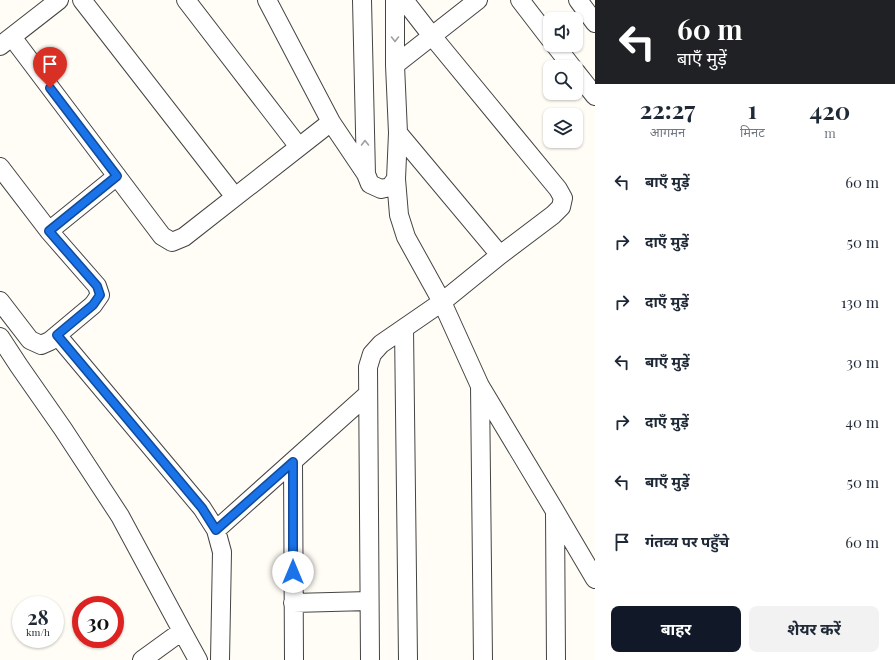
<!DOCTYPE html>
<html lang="hi">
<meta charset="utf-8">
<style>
:root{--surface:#fff;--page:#f2f2f3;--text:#1f2937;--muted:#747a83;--accent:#111827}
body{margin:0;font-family:"Playfair Display","Noto Sans Devanagari",serif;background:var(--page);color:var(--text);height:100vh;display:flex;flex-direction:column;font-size:15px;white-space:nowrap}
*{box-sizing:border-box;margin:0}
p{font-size:13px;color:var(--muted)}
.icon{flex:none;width:22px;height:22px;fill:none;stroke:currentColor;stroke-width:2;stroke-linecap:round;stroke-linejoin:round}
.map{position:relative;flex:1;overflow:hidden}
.details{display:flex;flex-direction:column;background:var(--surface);width:300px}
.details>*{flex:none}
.top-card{background:#202124;color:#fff;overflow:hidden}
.buttons{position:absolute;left:543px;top:12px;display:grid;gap:8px}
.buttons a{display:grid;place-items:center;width:40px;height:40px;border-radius:8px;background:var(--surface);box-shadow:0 1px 3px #0004;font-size:20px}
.speed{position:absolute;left:12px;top:596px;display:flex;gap:8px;font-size:20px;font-weight:700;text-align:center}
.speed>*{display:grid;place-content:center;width:52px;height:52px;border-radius:50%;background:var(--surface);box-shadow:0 1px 3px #0004;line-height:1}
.speed small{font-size:10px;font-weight:400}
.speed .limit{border:6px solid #d22;background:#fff;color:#111}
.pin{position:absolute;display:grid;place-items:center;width:34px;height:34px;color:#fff;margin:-41px -17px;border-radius:50% 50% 50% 0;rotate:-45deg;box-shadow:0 0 4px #0007}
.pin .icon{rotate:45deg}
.me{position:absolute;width:44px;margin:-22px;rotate:0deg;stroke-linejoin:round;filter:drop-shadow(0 0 3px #0008)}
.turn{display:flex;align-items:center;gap:14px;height:84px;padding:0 16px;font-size:18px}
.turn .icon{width:52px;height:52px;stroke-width:2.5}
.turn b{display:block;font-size:28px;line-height:34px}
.eta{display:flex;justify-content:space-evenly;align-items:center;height:68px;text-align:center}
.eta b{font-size:24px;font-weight:700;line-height:28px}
.action{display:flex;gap:8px;margin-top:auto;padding:8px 16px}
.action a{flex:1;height:46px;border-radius:8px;background:var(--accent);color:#fff;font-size:16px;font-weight:700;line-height:46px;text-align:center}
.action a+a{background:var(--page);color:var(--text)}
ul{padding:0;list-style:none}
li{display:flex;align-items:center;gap:12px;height:60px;padding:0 16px}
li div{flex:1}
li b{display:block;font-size:15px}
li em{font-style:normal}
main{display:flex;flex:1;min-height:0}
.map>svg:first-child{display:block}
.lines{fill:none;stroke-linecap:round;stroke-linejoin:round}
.minor-casing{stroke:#444;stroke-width:20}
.minor{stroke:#fff;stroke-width:18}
.oneway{stroke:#a0a0a0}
.route-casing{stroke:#114b97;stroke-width:10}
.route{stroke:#1a73e8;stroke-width:7}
</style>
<main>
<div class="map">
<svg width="595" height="660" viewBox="0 0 595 660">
<rect width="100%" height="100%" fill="#fffdf5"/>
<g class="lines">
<g class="minor-casing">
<path id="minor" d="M82,0L235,197
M186,0L299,147
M267,0L331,122L366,174
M362,0L366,174L370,184L381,189L390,187L396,179L398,133L395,65V0
M520,0L550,39
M578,0L595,23
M12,37L162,236L172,242L184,237L331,122
M555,45L572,67
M0,46L59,0
M395,65L478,0
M576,72L595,96
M398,133L500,255
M0,167L49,231L97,286L100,295L93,305L50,341L41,345L30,340L0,301
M396,179L399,215L406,237L442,302L480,386L555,511L595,579
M49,231L117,176
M404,328L408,660
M57,335L202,508L216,530L222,552L220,660
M0,337L19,366L63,429L120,516L182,631L198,660
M480,386L483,660
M293,462L294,660
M555,512L556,660
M216,530L368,394
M293,603L369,601
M142,660L182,631
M370,660L368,367L372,354L381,344L442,302L500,255L553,215L561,207L563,198L558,189L432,36L404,0"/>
</g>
<use href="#minor" class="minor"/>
</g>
<defs><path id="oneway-chevron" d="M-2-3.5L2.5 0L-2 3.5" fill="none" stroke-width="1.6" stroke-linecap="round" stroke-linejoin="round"/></defs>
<g class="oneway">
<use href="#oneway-chevron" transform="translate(395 39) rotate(90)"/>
<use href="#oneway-chevron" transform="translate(365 143) rotate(-91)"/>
</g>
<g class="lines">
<g class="route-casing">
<path id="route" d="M50,88L117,176L49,231L97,286L100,295L93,305L57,335L202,508L216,530L293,462V572"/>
</g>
<use href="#route" class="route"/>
</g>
</svg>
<div class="buttons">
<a><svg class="icon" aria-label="sound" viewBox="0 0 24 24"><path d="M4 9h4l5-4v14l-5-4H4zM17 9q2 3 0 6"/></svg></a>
<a><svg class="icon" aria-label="search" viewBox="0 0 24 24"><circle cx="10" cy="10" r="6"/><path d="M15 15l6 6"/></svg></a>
<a><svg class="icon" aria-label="layers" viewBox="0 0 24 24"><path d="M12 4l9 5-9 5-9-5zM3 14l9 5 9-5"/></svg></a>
</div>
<div class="speed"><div>28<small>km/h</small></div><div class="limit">30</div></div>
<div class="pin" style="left:50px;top:88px;background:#d93025"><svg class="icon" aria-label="arrive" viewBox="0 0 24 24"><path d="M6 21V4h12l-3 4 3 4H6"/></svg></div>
<svg class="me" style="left:293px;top:572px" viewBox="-20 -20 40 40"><circle r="19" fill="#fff"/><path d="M0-13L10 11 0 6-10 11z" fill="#1a73e8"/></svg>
</div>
<section class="details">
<div class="top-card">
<div class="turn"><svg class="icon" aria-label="left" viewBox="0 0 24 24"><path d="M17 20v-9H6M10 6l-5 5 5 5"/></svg><div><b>60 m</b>बाएँ मुड़ें</div></div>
</div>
<div class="eta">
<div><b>22:27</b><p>आगमन</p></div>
<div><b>1</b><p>मिनट</p></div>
<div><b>420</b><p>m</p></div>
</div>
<ul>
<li><svg class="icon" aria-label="left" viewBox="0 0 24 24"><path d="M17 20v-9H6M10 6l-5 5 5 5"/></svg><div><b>बाएँ मुड़ें</b></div><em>60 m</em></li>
<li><svg class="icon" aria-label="right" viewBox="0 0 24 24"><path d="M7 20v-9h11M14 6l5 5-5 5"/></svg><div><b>दाएँ मुड़ें</b></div><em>50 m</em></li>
<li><svg class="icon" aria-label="right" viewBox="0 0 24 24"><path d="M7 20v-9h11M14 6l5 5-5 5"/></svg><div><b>दाएँ मुड़ें</b></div><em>130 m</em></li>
<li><svg class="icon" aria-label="left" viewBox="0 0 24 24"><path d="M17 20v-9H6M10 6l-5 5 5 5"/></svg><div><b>बाएँ मुड़ें</b></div><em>30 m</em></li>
<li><svg class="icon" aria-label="right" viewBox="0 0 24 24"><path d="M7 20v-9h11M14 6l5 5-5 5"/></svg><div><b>दाएँ मुड़ें</b></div><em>40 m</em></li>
<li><svg class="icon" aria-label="left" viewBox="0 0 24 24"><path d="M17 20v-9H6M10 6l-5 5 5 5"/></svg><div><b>बाएँ मुड़ें</b></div><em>50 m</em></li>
<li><svg class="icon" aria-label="arrive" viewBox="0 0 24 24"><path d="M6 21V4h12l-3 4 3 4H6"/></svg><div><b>गंतव्य पर पहुँचे</b></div><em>60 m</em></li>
</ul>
<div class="action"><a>बाहर</a><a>शेयर करें</a></div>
</section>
</main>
